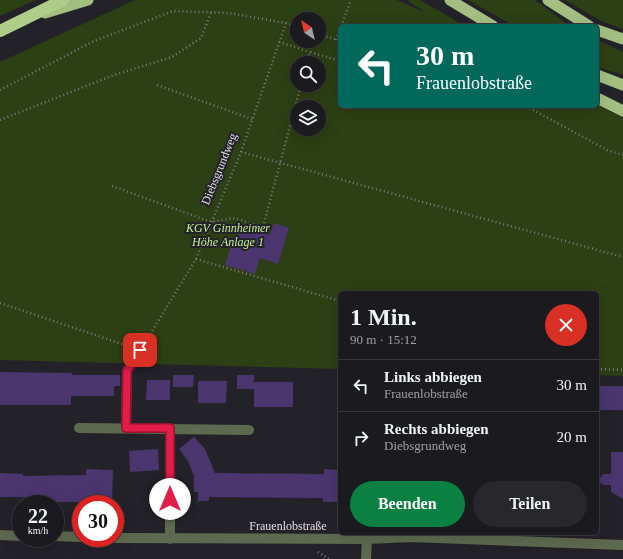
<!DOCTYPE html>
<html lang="de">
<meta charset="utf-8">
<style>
:root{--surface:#1b1a1f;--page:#28272c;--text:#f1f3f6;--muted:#a0a1a4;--line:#39383d;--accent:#0b8043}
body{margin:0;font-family:"Times New Roman",serif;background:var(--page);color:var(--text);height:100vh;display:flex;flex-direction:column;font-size:15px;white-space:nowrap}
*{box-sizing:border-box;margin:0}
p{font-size:13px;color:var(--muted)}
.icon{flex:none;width:22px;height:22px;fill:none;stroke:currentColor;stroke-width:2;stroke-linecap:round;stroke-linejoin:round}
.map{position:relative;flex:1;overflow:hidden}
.sheet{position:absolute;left:338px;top:291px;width:261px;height:244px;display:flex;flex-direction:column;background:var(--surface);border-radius:6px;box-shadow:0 4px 16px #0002,0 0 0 1px var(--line)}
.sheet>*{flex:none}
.top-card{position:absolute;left:338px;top:24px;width:261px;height:84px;border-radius:6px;box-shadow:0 4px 16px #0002,0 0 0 1px var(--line);background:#00695c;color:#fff;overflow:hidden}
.needle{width:26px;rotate:325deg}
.buttons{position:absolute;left:290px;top:12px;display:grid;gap:8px}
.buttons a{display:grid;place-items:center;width:36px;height:36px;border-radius:50%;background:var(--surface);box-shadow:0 4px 16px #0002,0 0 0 1px var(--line);font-size:20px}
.speed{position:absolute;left:12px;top:495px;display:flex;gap:8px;font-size:20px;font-weight:700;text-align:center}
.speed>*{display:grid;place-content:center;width:52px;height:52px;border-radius:50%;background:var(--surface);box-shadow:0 4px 16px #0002,0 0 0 1px var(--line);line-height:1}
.speed small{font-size:10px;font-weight:400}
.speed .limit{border:6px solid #d22;background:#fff;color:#111}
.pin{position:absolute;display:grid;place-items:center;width:34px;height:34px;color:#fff;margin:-17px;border-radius:8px;box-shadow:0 2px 6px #0006}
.me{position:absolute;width:44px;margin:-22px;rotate:0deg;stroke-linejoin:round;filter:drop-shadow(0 0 3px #0008)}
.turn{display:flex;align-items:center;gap:14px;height:84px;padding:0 12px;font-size:18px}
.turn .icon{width:52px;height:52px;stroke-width:2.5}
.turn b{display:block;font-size:28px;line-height:34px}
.round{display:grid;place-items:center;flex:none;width:42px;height:42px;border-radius:21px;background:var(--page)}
.overview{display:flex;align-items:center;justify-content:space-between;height:68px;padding:0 12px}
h1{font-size:24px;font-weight:700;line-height:30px}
.cta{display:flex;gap:8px;margin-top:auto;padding:8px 12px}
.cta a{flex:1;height:46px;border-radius:24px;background:var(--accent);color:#fff;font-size:16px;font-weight:700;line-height:46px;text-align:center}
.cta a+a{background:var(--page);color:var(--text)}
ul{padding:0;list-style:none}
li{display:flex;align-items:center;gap:12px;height:52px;padding:0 12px;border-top:1px solid var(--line)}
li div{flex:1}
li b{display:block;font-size:15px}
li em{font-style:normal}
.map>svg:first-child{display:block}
.green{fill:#2d3f14;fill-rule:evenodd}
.building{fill:#4a356f}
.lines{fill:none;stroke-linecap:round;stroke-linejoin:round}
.path{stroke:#7c7a80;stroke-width:2.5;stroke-dasharray:1 3;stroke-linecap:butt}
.minor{stroke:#5d6a4f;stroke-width:10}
.trunk{stroke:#a2bf81;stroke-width:11}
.motorway{stroke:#adcd89;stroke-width:12}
.route-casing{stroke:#92132f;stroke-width:10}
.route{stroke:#e11d48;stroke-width:7}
.labels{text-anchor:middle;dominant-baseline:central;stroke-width:4;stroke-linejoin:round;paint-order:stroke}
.street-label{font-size:12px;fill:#e0dee3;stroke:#242229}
.park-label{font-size:12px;font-style:italic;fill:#c6f094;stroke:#242229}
</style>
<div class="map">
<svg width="623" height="559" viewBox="0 0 623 559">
<rect width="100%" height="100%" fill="#242229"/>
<path class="green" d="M0,0H36L0,16Z
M135,0H397L426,13L407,0H420L465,26H340V106L597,105L623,118V376L597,375V293H340V369L0,360V62ZM297,19H319V41H297ZM297,63H319V85H297ZM297,107H319V129H297Z
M468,0H535L570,26H514Z
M565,0H623V29L601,21Z
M597,40L623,52V75L597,67Z"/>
<path class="building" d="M274,223L289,228L278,264L260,258L255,274L225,265L234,237L238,238L242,226L270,235Z
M0,372L72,373V375H120V386H114V396H71V405H0Z
M173,375H194L193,387H173Z
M237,375H254V382H293V407H254V389H237Z
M147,380H170V400H146Z
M198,381H227L226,403H198Z
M597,386H623V410H597Z
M194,437L205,449L215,473L324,474V469L340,470V502H323V498L209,497V501H198V492H194V476L188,461L179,449Z
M158,449L159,470L130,472L129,451Z
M611,452H623V499L611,492V485H603L600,482V478L603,474H611Z
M86,469L113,470L112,502H42V497H0V473L23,474V476L86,475Z"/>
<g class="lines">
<path class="path" d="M341,26L351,0
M319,34L340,41
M336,40L340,28
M279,42L310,52
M307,63L310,52L340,61
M157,85L252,119
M0,90L94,41L173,11L229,13L286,23L297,27
M526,106L607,150L623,155
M0,120L114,75L172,57L201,38L211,13
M241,152L623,257
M112,186L211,222L233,218L269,229
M263,227L301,85
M196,259L340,301
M0,303L128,346
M146,341L196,259L241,152L286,23
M597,369L623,370
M318,552L329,559"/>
<path class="minor" d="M79,428L249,430
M126,428L127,371L140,350
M0,535L21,536
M55,536L81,537
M115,538L367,539L411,537L623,545
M170,539V428
M366,559L367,539"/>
<path class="trunk" d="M450,0L493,26
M548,0L589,26
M45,13L88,0
M597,30L623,39
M597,75L623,85
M597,98L623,111"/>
<path class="motorway" d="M0,31L63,0"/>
</g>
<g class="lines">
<g class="route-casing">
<path id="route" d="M140,350L127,371L126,428H170V499"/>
</g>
<use href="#route" class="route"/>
</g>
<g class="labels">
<g class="street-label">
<text transform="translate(219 169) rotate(-68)">Diebsgrundweg</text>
<text x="288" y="526">Frauenlobstraße</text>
</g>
<g class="park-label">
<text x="228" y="228">KGV Ginnheimer<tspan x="228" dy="14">Höhe Anlage 1</tspan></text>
</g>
</g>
</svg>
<div class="buttons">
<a><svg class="needle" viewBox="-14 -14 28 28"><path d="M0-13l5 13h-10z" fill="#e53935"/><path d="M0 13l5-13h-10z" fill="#a0a1a4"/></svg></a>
<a><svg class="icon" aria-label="search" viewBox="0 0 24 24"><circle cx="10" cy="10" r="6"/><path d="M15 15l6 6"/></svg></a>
<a><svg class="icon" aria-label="layers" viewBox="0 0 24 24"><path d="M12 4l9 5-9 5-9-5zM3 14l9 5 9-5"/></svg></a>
</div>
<div class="speed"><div>22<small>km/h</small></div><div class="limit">30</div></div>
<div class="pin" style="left:140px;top:350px;background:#d93025"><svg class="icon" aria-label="arrive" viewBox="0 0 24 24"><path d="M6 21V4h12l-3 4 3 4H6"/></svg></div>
<svg class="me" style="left:170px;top:499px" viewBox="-20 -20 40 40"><circle r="19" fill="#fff"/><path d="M0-13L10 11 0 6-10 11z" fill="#e11d48"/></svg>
<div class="top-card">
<div class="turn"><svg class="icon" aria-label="left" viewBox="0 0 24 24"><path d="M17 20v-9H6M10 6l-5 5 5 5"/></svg><div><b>30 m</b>Frauenlobstraße</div></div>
</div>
<section class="sheet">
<div class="overview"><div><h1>1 Min.</h1><p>90 m · 15:12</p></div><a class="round" style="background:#d93025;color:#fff"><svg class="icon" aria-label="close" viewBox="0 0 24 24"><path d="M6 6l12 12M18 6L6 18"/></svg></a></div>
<ul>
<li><svg class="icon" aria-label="left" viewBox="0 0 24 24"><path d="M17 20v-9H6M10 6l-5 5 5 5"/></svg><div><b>Links abbiegen</b><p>Frauenlobstraße</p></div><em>30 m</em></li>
<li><svg class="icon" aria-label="right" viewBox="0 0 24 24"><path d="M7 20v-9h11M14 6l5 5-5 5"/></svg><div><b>Rechts abbiegen</b><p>Diebsgrundweg</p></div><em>20 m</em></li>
</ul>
<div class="cta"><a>Beenden</a><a>Teilen</a></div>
</section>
</div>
